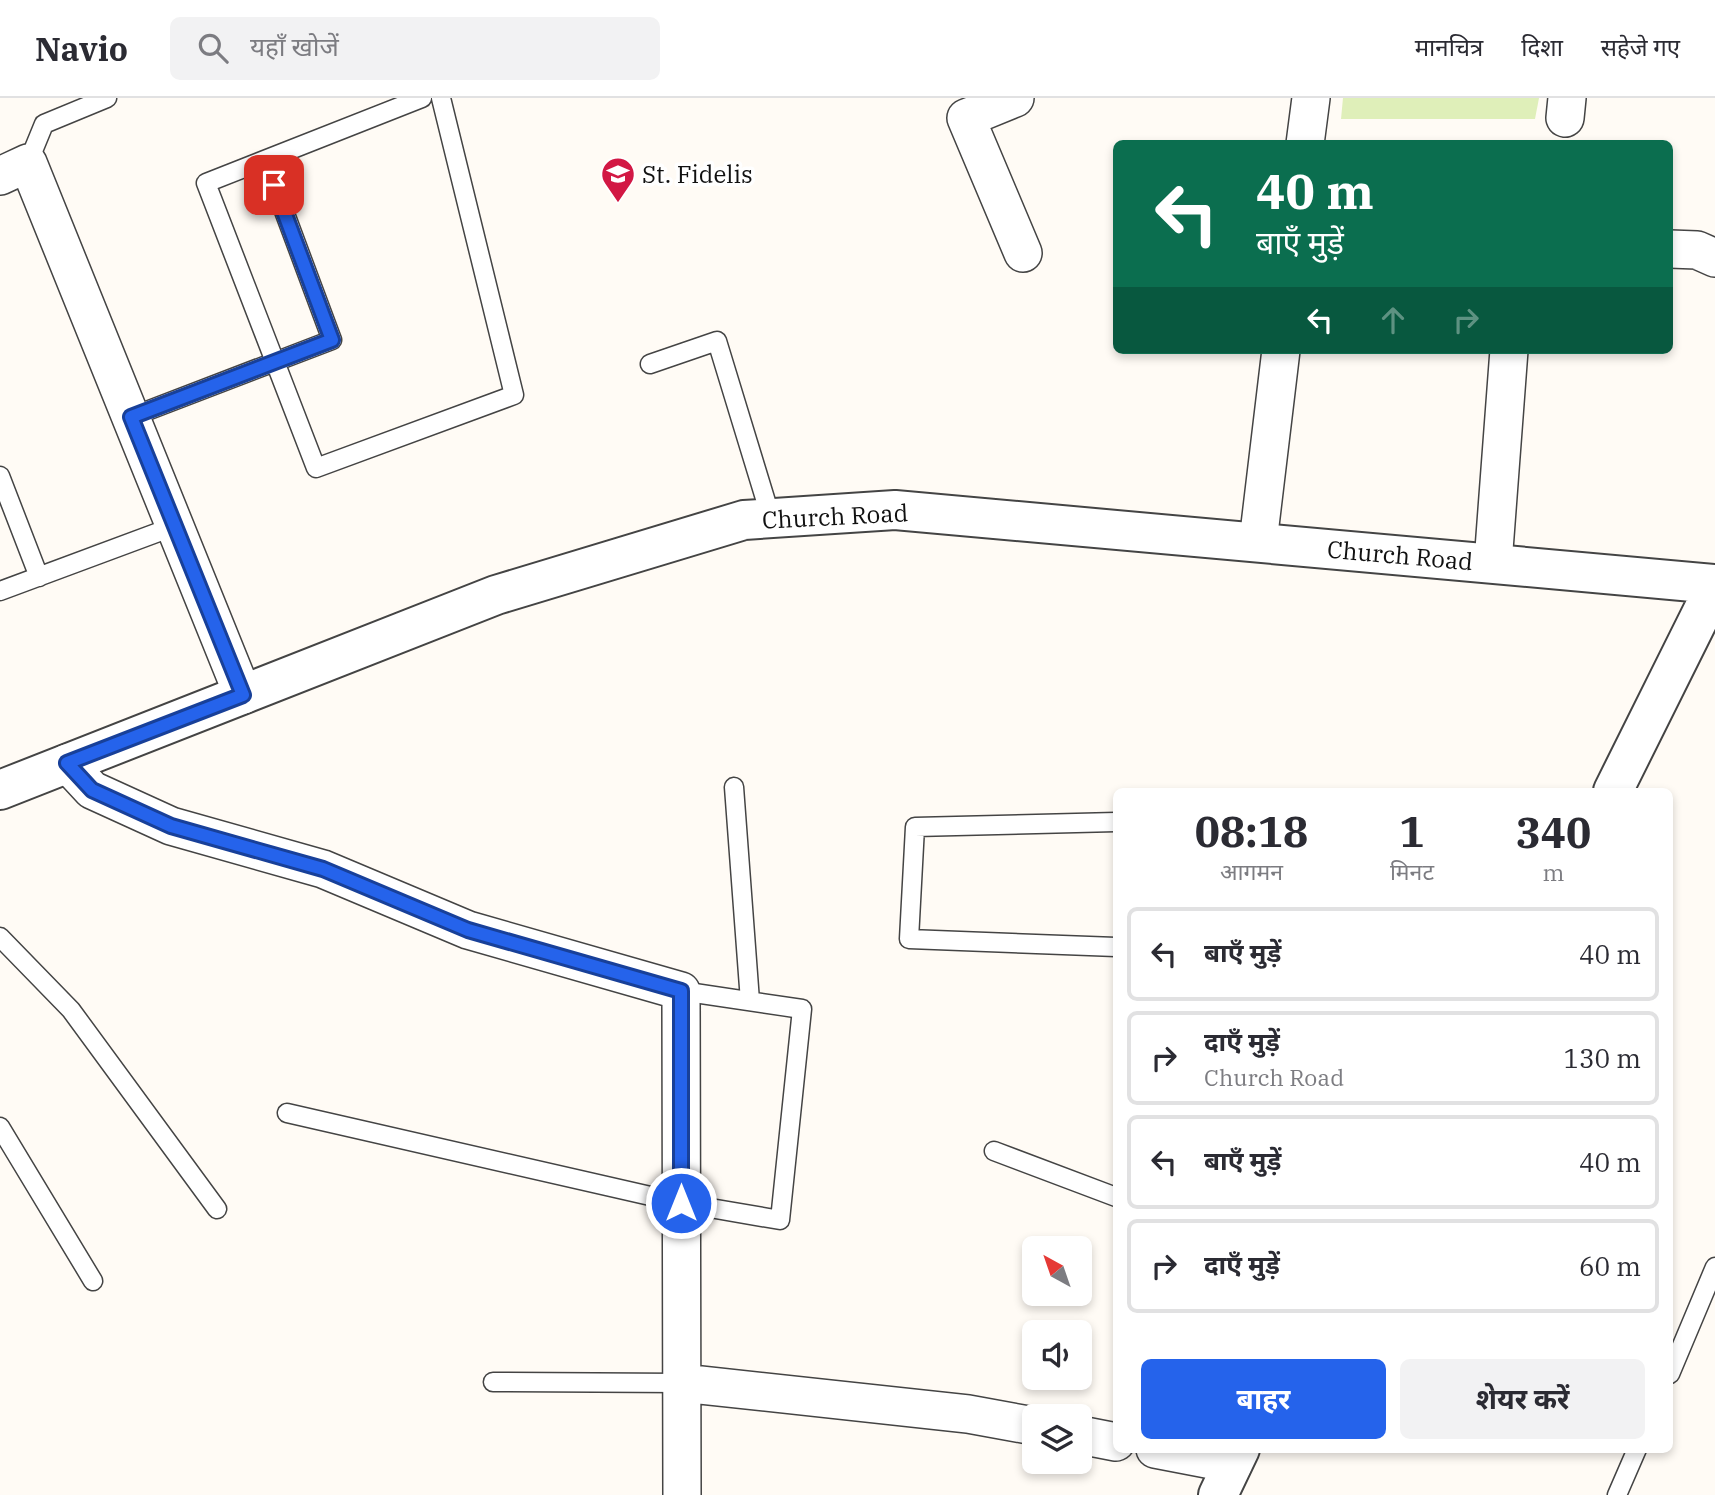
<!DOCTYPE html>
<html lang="hi">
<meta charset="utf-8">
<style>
:root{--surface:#fff;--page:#f2f2f3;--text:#2b2b33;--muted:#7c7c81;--line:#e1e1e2;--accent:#2563eb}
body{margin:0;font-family:"IBM Plex Serif","Noto Sans Devanagari",serif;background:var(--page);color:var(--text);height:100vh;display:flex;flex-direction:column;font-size:26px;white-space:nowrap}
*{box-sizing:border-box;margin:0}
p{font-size:23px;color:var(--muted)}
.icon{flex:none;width:38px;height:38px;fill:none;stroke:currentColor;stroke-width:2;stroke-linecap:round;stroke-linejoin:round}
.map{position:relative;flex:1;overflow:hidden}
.drawer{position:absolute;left:1113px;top:690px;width:560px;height:665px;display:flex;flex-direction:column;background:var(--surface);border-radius:10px;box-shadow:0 4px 10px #0003}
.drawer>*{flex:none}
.guide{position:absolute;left:1113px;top:42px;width:560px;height:214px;border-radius:10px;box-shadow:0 4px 10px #0003;background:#0b6e4f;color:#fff;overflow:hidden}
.needle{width:46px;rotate:320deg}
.controls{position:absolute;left:1022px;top:1138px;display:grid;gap:14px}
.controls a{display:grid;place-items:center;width:70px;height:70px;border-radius:10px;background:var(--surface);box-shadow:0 4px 10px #0003;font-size:35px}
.pin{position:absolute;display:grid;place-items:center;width:60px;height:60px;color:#fff;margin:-30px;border-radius:14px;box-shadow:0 4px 10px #0006}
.me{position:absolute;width:77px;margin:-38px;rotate:0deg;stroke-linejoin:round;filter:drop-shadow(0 0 5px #0008)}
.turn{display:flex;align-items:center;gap:24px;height:147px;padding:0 28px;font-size:32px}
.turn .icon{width:91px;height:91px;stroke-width:2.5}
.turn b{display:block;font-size:49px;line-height:60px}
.lanes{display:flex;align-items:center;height:66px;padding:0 28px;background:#0003;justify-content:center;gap:35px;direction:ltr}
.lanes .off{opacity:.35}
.eta{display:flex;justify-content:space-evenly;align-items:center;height:119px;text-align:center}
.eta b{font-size:42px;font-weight:700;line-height:49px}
.button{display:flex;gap:14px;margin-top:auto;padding:14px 28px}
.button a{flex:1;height:80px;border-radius:10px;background:var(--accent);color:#fff;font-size:28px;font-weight:700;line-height:80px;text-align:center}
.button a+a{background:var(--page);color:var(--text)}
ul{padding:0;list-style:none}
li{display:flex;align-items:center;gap:21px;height:94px;margin:0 14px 10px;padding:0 14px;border:4px solid var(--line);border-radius:10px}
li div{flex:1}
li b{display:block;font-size:26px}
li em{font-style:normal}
header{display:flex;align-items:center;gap:42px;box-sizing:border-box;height:98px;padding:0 35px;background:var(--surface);border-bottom:2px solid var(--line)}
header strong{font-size:33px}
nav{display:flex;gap:38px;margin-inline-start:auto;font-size:24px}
.search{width:490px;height:63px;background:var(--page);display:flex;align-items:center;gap:18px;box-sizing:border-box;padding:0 24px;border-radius:10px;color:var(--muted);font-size:26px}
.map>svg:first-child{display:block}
.green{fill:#dfefb9}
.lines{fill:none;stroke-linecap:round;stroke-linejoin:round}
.service-casing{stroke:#444;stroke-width:21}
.minor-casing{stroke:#444;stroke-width:40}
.tertiary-casing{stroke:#444;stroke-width:42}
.service{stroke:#fff;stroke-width:18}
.minor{stroke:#fff;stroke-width:37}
.tertiary{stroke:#fff;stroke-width:38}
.route-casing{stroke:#184099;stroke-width:18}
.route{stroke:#2563eb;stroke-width:12}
.labels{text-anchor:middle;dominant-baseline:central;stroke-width:7;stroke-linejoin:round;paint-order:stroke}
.poi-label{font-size:24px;fill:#111;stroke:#fff;text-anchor:start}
.street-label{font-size:24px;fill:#111;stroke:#fff}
</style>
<header>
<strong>Navio</strong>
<div class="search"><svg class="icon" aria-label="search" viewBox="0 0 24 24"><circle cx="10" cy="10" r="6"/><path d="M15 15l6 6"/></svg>यहाँ खोजें</div>
<nav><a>मानचित्र</a><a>दिशा</a><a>सहेजे गए</a></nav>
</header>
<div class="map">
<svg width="1715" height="1397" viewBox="0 0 1715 1397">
<rect width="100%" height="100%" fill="#fffbf5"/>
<path class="green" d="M1343,0H1539L1535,21H1341Z"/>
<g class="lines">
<g class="service-casing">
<path id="service" d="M422,0L206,85L316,370L514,297L441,0
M28,65L44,26L107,0
M650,266L717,243L771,420
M131,319L332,242L265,62
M0,378L39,479
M0,493L175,428
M734,689L750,903
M1116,724L915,729L909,841L1116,849
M0,839L71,912L217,1111
M287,1015L681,1105L780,1122L802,911L681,893
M0,1029L93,1183
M994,1053L1116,1099
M1670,1276L1715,1169
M493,1284L682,1285
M1617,1397L1637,1351"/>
</g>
<g class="minor-casing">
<path id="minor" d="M1015,0L966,20L1023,155
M1565,20L1567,0
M1305,46L1311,0
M0,78L28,65L243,597
M1670,151L1697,152L1715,160
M1258,444L1281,252
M1493,465L1509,252
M67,665L92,692L171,728L323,771L468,832L681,893L682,1397
M682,1285L968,1316L1034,1328
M1080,1337L1116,1344
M1155,1351L1233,1366"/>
</g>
<g class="tertiary-casing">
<path id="tertiary" d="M0,692L496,497L744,422L895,412L1715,486
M1613,693L1715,488
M1218,1397L1240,1351"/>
</g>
<use href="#service" class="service"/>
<use href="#minor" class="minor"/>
<use href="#tertiary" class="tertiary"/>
</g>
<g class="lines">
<g class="route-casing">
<path id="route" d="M274,87L332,242L131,319L243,597L67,665L92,692L171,728L323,771L468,832L681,893V1105"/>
</g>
<use href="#route" class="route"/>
</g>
<defs>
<g id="university-pin" transform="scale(1.75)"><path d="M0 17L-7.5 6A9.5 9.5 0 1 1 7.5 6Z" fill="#d21844" stroke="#fff"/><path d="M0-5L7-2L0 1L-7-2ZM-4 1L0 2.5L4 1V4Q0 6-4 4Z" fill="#fff"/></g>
</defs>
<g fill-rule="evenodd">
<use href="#university-pin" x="618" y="76"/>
</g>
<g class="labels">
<g class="poi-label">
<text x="642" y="76">St. Fidelis</text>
</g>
<g class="street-label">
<text transform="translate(835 418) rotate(-3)">Church Road</text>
<text transform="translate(1400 457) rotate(5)">Church Road</text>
</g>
</g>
</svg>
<div class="controls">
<a><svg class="needle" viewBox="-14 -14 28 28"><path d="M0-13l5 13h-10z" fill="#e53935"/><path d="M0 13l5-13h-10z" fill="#7c7c81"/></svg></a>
<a><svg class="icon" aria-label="sound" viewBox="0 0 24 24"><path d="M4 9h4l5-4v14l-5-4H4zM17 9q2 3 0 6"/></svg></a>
<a><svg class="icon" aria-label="layers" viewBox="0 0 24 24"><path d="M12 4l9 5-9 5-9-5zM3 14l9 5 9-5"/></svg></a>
</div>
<div class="pin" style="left:274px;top:87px;background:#d93025"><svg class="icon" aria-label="arrive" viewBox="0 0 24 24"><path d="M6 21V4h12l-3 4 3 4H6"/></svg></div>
<svg class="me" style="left:681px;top:1105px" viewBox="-20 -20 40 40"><circle r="17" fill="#2563eb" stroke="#fff" stroke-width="3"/><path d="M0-11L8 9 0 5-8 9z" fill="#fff"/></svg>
<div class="guide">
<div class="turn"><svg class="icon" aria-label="left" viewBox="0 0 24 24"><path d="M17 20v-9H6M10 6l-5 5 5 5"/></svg><div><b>40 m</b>बाएँ मुड़ें</div></div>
<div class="lanes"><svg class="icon" aria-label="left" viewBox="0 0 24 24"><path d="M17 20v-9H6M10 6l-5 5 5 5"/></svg><svg class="icon off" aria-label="ahead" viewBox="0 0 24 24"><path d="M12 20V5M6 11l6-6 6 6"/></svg><svg class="icon off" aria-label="right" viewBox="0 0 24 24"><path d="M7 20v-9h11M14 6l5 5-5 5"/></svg></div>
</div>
<section class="drawer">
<div class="eta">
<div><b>08:18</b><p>आगमन</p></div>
<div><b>1</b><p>मिनट</p></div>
<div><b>340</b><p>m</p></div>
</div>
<ul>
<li><svg class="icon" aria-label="left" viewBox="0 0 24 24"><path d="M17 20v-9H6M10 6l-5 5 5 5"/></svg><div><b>बाएँ मुड़ें</b></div><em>40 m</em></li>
<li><svg class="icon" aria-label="right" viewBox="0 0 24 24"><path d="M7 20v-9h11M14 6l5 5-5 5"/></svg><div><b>दाएँ मुड़ें</b><p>Church Road</p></div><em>130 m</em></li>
<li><svg class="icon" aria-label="left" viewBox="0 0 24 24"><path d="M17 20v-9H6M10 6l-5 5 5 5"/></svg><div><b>बाएँ मुड़ें</b></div><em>40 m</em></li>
<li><svg class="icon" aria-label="right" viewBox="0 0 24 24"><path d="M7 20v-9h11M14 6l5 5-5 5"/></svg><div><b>दाएँ मुड़ें</b></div><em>60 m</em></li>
</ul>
<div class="button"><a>बाहर</a><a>शेयर करें</a></div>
</section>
</div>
